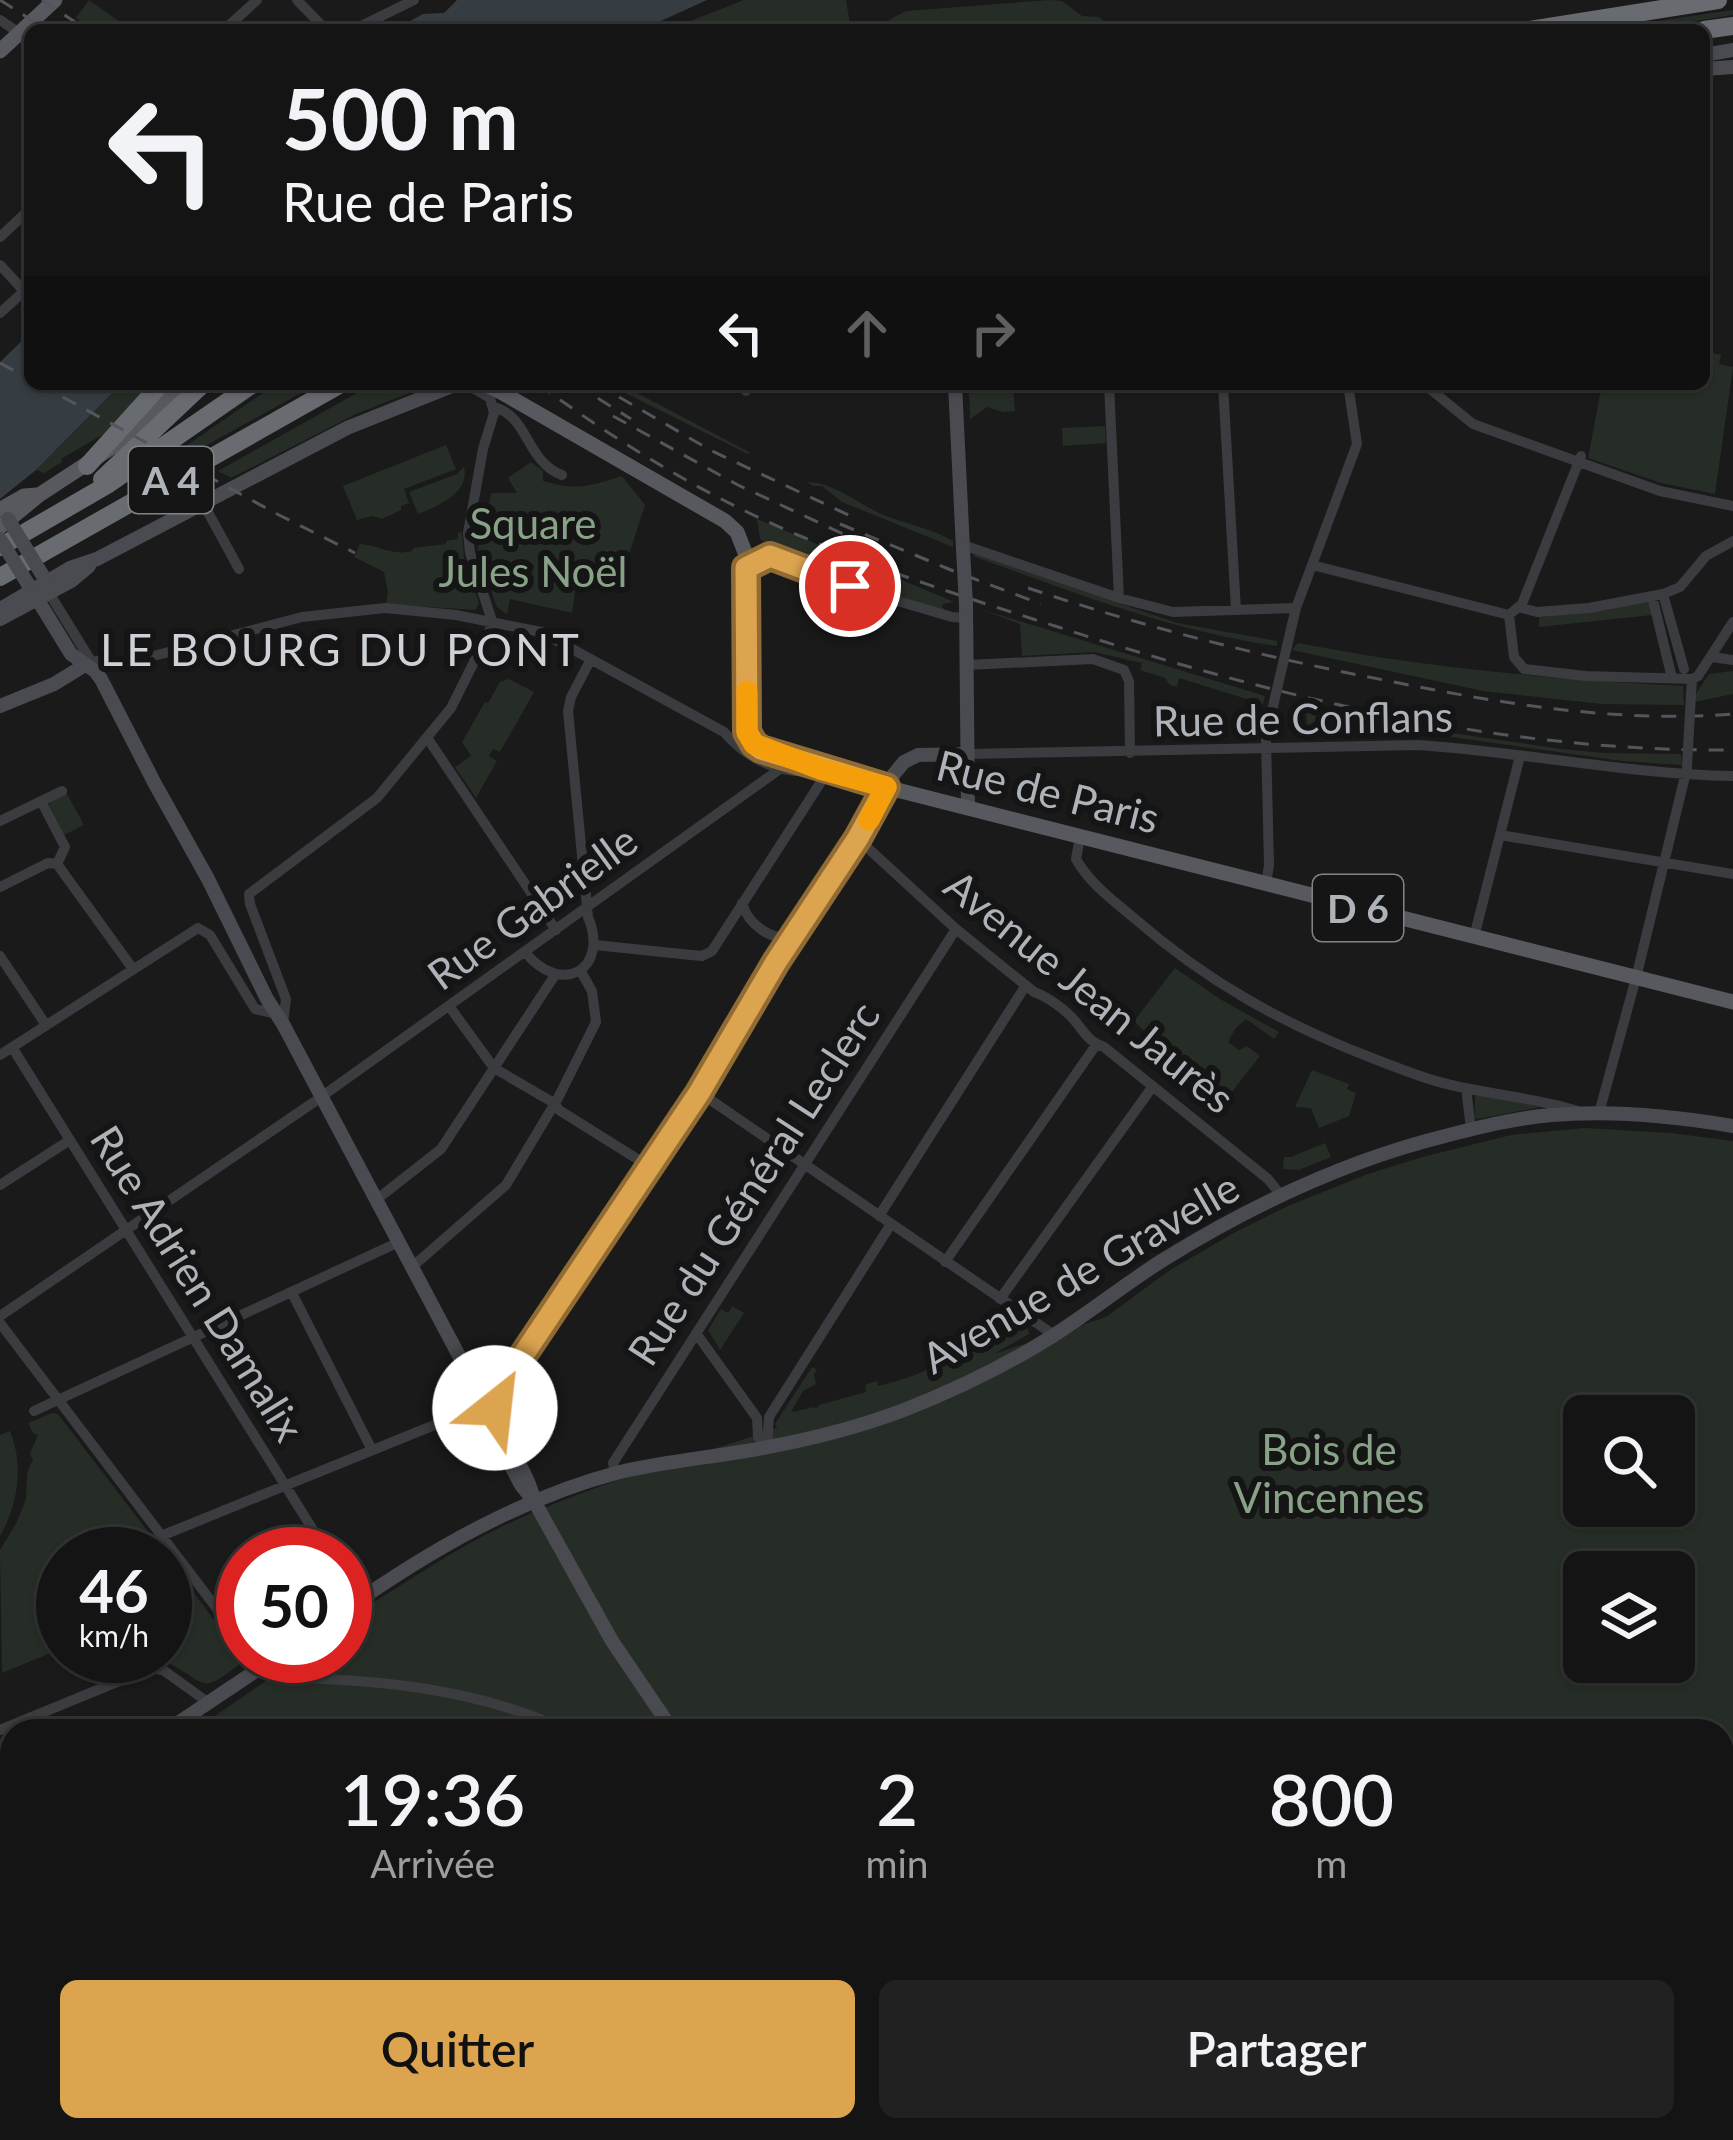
<!DOCTYPE html>
<html lang="fr">
<meta charset="utf-8">
<style>
:root{--surface:#141414;--page:#212122;--text:#f1f3f6;--muted:#9d9ea0;--line:#333334;--accent:#dda450}
body{margin:0;font-family:Lato,sans-serif;background:var(--page);color:var(--text);height:100vh;display:flex;flex-direction:column;font-size:45px;white-space:nowrap}
*{box-sizing:border-box;margin:0}
p{font-size:39px;color:var(--muted)}
.icon{flex:none;width:66px;height:66px;fill:none;stroke:currentColor;stroke-width:2;stroke-linecap:round;stroke-linejoin:round}
.map{position:relative;flex:1;overflow:hidden}
.details{position:absolute;left:0px;top:1719px;width:1734px;height:423px;display:flex;flex-direction:column;background:var(--surface);border-radius:36px 36px 0 0;box-shadow:0 3px 9px #0004,0 0 0 3px var(--line)}
.details>*{flex:none}
.guide{position:absolute;left:24px;top:24px;width:1686px;height:366px;border-radius:18px;box-shadow:0 3px 9px #0004,0 0 0 3px var(--line);background:#141414;color:var(--text);overflow:hidden}
.buttons{position:absolute;left:1563px;top:1395px;display:grid;gap:24px}
.buttons a{display:grid;place-items:center;width:132px;height:132px;border-radius:18px;background:var(--surface);box-shadow:0 3px 9px #0004,0 0 0 3px var(--line);font-size:60px}
.speed{position:absolute;left:36px;top:1527px;display:flex;gap:24px;font-size:60px;font-weight:700;text-align:center}
.speed>*{display:grid;place-content:center;width:156px;height:156px;border-radius:50%;background:var(--surface);box-shadow:0 3px 9px #0004,0 0 0 3px var(--line);line-height:1}
.speed small{font-size:30px;font-weight:400}
.speed .limit{border:18px solid #d22;background:#fff;color:#111}
.pin{position:absolute;display:grid;place-items:center;width:102px;height:102px;color:#fff;margin:-51px;border:6px solid #fff;border-radius:50%;box-shadow:0 3px 12px #0007}
.me{position:absolute;width:132px;margin:-66px;rotate:29deg;stroke-linejoin:round;filter:drop-shadow(0 0 9px #0008)}
.turn{display:flex;align-items:center;gap:42px;height:252px;padding:0 60px;font-size:54px}
.turn .icon{width:156px;height:156px;stroke-width:2.5}
.turn b{display:block;font-size:84px;line-height:102px}
.lanes{display:flex;align-items:center;height:114px;padding:0 60px;background:#0003;justify-content:center;gap:60px;direction:ltr}
.lanes .off{opacity:.35}
.eta{display:flex;justify-content:space-evenly;align-items:center;height:204px;text-align:center}
.eta b{font-size:72px;font-weight:600;line-height:84px}
.cta{display:flex;gap:24px;margin-top:auto;padding:24px 60px}
.cta a{flex:1;height:138px;border-radius:18px;background:var(--accent);color:#111;font-size:48px;font-weight:600;line-height:138px;text-align:center}
.cta a+a{background:var(--page);color:var(--text)}
.map>svg:first-child{display:block}
.green{fill:#262d26;fill-rule:evenodd}
.water{fill:#353d43}
.lines{fill:none;stroke-linecap:round;stroke-linejoin:round}
.street{stroke:#3b3c40;stroke-width:10}
.secondary{stroke:#494b50;stroke-width:14}
.primary{stroke:#57595f;stroke-width:15}
.highway{stroke:#686b70;stroke-width:18}
.rail{stroke:#54565b;stroke-width:3;stroke-dasharray:15 12;stroke-linecap:butt}
.street-bridge{stroke:#3b3c40;stroke-width:10}
.secondary-bridge{stroke:#494b50;stroke-width:14}
.primary-bridge{stroke:#57595f;stroke-width:15}
.route-casing{stroke:#906b34;stroke-width:30}
.route{stroke:#dda450;stroke-width:21}
.slow{stroke:#f59e0b;stroke-width:21}
.labels{text-anchor:middle;dominant-baseline:central;stroke-width:12;stroke-linejoin:round;paint-order:stroke}
.shield{fill:#151516;stroke:#808388;stroke-width:3}
.shield-label{font-size:39px;font-weight:bold;fill:#aeb2b9}
.park-label{font-size:42px;fill:#87a287;stroke:#151516}
.street-label{font-size:42px;fill:#aeb2b9;stroke:#151516}
.neighbourhood-label{font-size:45px;letter-spacing:3px;fill:#ced1d6;stroke:#151516}
</style>
<div class="map">
<svg width="1733" height="2140" viewBox="0 0 1733 2140">
<rect width="100%" height="100%" fill="#1a1a1b"/>
<path class="green" d="M89,0L131,30H94L76,18Z
M744,0H846L851,30H668Z
M1049,0L1062,1L1082,16L1099,17L1107,24L1108,30H882L889,20L906,11Z
M1733,10V15L1641,30H1596Z
M1704,351L1721,355L1719,364L1733,367L1715,494L1661,483L1588,458L1602,384H1704Z
M121,384H152L126,414L102,435L61,459L62,462L44,473L36,470Z
M276,384H317L189,455L180,450Z
M373,384H432L356,414L231,478L218,471Z
M607,384H620L749,452L748,454Z
M972,384H1013L1015,411L1003,412L987,407L970,419L969,388Z
M1105,426L1106,443L1063,446L1062,428Z
M446,445L456,469L404,489L409,503L401,506V510L382,519L373,516L357,520L343,486Z
M531,462L543,471V481C577,491 590,486 622,476L645,505L620,582L612,579L609,584L577,578L572,613L510,599L507,614L497,607L478,554L481,502L489,503L491,493H517L508,478Z
M464,467C470,493 440,505 418,514L409,492L457,474Z
M807,482C833,482 856,502 879,513C903,524 930,527 953,541V547L842,502L822,486H813Z
M757,519L954,602L943,604L942,607L949,613L901,600L900,596L773,547L760,539Z
M462,532L465,572H469L479,603L475,610L386,604L388,593L384,572L354,557L360,544C380,546 393,556 412,551L413,548L446,544V541L458,539V533Z
M974,554L1177,623L1277,641V646C1172,631 1072,592 973,556Z
M1649,601L1652,615L1539,627V616Z
M980,609L1265,696L1263,704L1179,678L1177,687L1170,685L1165,678L1140,670L1142,663L1094,652L1022,656L1020,624Z
M1298,643C1425,668 1554,679 1683,686L1684,705L1602,704L1483,691L1292,650Z
M1733,671V694L1695,702V695L1709,674Z
M509,679L534,692L500,752L493,749L489,756L497,761L476,798L455,767L471,756L462,742L485,702L488,703L500,682Z
M1306,709L1353,716V732L1307,736Z
M1431,730L1562,749L1604,753L1681,754L1682,765L1622,761L1430,734Z
M66,792L84,825L64,835L49,805L51,800Z
M1175,968L1220,999L1279,1032L1274,1039L1246,1019L1235,1029L1228,1042L1239,1050L1247,1046L1260,1056L1227,1098L1160,1047L1134,1021Z
M1312,1070L1349,1084L1347,1089L1356,1093L1349,1116L1319,1128L1311,1108L1295,1107Z
M1475,1094L1541,1107L1478,1119L1475,1118Z
M1585,1128L1671,1133L1733,1141V2140H0V1840L12,1835V2130H1722V1731H193L302,1656H345V1627L375,1607L374,1602C416,1576 457,1548 501,1527C589,1485 684,1460 777,1428L775,1424L812,1367L817,1370L814,1375L816,1384L803,1391L792,1410L793,1412L814,1407L816,1409L819,1405L866,1392L865,1385L877,1381L878,1386C922,1377 967,1351 1006,1330L1015,1320L1028,1329L1029,1334L994,1354L1106,1317L1170,1270L1232,1234L1288,1206L1368,1174L1426,1156L1511,1135ZM1584,1416H1674V1506H1584ZM1584,1572H1674V1662H1584Z
M1325,1143L1331,1157L1299,1170L1283,1169L1284,1157H1291Z
M732,1306L744,1313L720,1350L708,1330L721,1309L728,1313Z
M52,1413L58,1414L165,1554H63V1648L2,1673L0,1550L17,1522L26,1499L27,1473L33,1459L30,1454L38,1435L33,1433L28,1423Z
M10,1431C24,1465 18,1505 0,1536V1435Z
M165,1554L239,1654L240,1664C198,1696 208,1683 167,1662L146,1668L131,1656H165Z"/>
<path class="water" d="M457,0H707L641,30H394L423,14L444,13Z
M30,333V384H121L36,470L0,499V362Z
M1722,1941H1733V2041L1722,2038Z
M1118,2130H1412L1414,2140H1132Z"/>
<g class="lines">
<path class="street" d="M297,0L326,30
M0,20L19,33
M224,30L257,0
M353,30L414,0
M0,237L30,209
M0,265L24,291
M0,313L30,286
M466,384L490,398
M1109,384L1119,598
M1223,384L1236,610
M1424,384L1473,424L1660,491L1733,506
M492,386L490,398L494,413L483,449L468,533L470,553L492,621
M746,391V384
M493,407C529,415 525,461 562,475
M203,503L239,569
M963,545L1119,598L1173,612L1296,608
M1312,565L1509,615L1522,604L1581,456
M746,569L770,556L884,597L952,617L966,618
M49,593L91,661
M1663,594L1684,669
M1652,596L1672,678
M1518,607L1537,612L1589,608L1663,594L1680,587L1706,556L1733,541
M1509,615L1514,657L1524,669L1586,676L1692,679
M1287,646L1296,608L1357,444L1348,384
M1712,657L1733,660
M85,665L100,660L119,665L302,617L385,608L456,615L541,632L724,732C747,759 784,778 820,769
M966,665L1093,659L1124,670L1129,681L1130,753
M1691,695L1692,679L1698,676L1733,622
M428,739L556,930
M968,754L1418,745C1523,752 1627,774 1733,776
M41,801L65,847L57,864L133,969
M0,821L62,791
M1500,835L1733,874
M1080,837L1076,859C1090,884 1113,900 1134,918C1206,981 1283,1024 1372,1058C1398,1068 1424,1079 1451,1085C1493,1095 1537,1098 1578,1111
M858,839L956,929L1034,992C1048,997 1066,1010 1075,1021C1085,1033 1089,1042 1104,1047L1268,1179L1280,1194
M1266,884L1269,865L1266,740L1274,702
M0,887L48,863L57,864
M742,903C748,924 771,942 793,936
M1474,937L1520,756
M595,945L691,955L702,956L712,951L828,771
M525,952C561,997 610,970 588,917L568,711L571,697L591,659
M0,956L46,1025
M449,1006L494,1068L554,1103L559,1110L650,1167
M283,1024L286,999L250,904L249,894L377,798L451,708L489,632L492,621
M12,1047L328,1554
M0,1055L198,928L210,935L255,1009L277,1014
M1466,1088L1471,1129
M699,1092L1054,1335
M1599,1113L1636,978L1687,768
M0,1185L70,1140
M376,1200L441,1149L555,975
M879,1216L1026,985
M945,1262L1096,1045
M412,1267L506,1185L558,1098L596,1022L592,991L580,970
M292,1293L372,1450
M1000,1299L1153,1086
M0,1316L314,1102L780,769
M0,1323L243,1643
M696,1333L757,1418L758,1437L767,1447
M34,1411L399,1242
M767,1447L769,1417L891,1224
M615,1474L613,1463L956,929
M161,1536L469,1411L488,1409
M345,1582L357,1601
M253,1656L270,1677C371,1679 475,1687 568,1731
M0,1730L151,1668L163,1670L209,1703
M1722,1814L1733,1815
M989,2130L1000,2140"/>
<path class="secondary" d="M1704,55L1733,50
M1704,69L1733,67
M955,384L963,549
M28,584L71,654L95,671L101,679L155,784L208,879L267,999L283,1024L465,1367L480,1391L497,1394
M966,605L968,808
M0,609L70,568L97,559L347,428L457,384
M0,619L71,581L89,566
M0,706L54,684L85,665
M469,1385L521,1485L534,1501L612,1641L673,1731
M497,1394L699,1092L777,961L858,839L894,774L904,762L918,755L968,754
M497,1394C492,1433 526,1463 534,1500
M345,1610C429,1551 520,1498 620,1472C662,1462 704,1458 746,1451C799,1442 854,1429 904,1410C955,1390 1005,1366 1051,1337C1089,1313 1125,1284 1163,1260C1252,1205 1344,1161 1445,1136C1480,1127 1515,1118 1552,1115C1612,1110 1674,1116 1733,1126
M166,1731L278,1656
M0,1825L12,1820
M947,2130L949,2140"/>
<path class="primary" d="M0,51L55,0
M501,392L725,521L737,532L746,555L747,732L751,741L762,749L901,791L1733,1002
M1,509L24,496L37,495
M0,527L39,495L123,440L179,384"/>
<path class="highway" d="M1530,30L1718,0
M1704,30L1733,26
M87,466L161,384
M102,479L203,384
M0,547L107,485L253,384
M0,577L341,384"/>
<path class="rail" d="M0,0L47,30
M42,0L87,30
M0,363L30,379
M39,384L277,514L355,553
M538,384C604,432 673,476 747,512C845,559 951,593 1055,626C1274,697 1502,752 1733,750
M575,384L631,419
M619,397L712,451L859,520
M613,416L738,485L854,539
M840,524L951,570L1041,604
M1028,588C1150,629 1264,657 1389,681C1503,704 1617,723 1733,714"/>
<path class="street-bridge" d="M1274,702L1287,646
M1687,766L1691,695"/>
<path class="secondary-bridge" d="M8,519L43,576
M0,539L28,584
M963,549L966,605"/>
<path class="primary-bridge" d="M484,384L501,392"/>
</g>
<g class="lines">
<g class="route-casing">
<path id="route" d="M495,1408L497,1394L699,1093L776,962L858,838L886,787L761,749L754,744L747,732L746,568L770,556L850,586"/>
</g>
<use href="#route" class="route"/>
<path class="slow" d="M747,691V732L754,744L820,769L886,787L869,820"/>
</g>
<g class="labels">
<g class="shield">
<rect x="129" y="447" width="84" height="66" rx="9"/>
<rect x="1313" y="875" width="90" height="66" rx="9"/>
</g>
<g class="shield-label">
<text x="171" y="480">A 4</text>
<text x="1358" y="908">D 6</text>
</g>
<g class="park-label">
<text x="533" y="523">Square<tspan x="533" dy="48">Jules Noël</tspan></text>
<text x="1329" y="1449">Bois de<tspan x="1329" dy="48">Vincennes</tspan></text>
</g>
<g class="street-label">
<text transform="translate(1303 718) rotate(-1)">Rue de Conflans</text>
<text transform="translate(1048 791) rotate(14)">Rue de Paris</text>
<text transform="translate(532 907) rotate(-36)">Rue Gabrielle</text>
<text transform="translate(1090 991) rotate(39)">Avenue Jean Jaurès</text>
<text transform="translate(753 1183) rotate(-57)">Rue du Général Leclerc</text>
<text transform="translate(1080 1272) rotate(-30)">Avenue de Gravelle</text>
<text transform="translate(198 1283) rotate(58)">Rue Adrien Damalix</text>
</g>
<g class="neighbourhood-label">
<text x="341" y="649">LE BOURG DU PONT</text>
</g>
</g>
</svg>
<div class="buttons">
<a><svg class="icon" aria-label="search" viewBox="0 0 24 24"><circle cx="10" cy="10" r="6"/><path d="M15 15l6 6"/></svg></a>
<a><svg class="icon" aria-label="layers" viewBox="0 0 24 24"><path d="M12 4l9 5-9 5-9-5zM3 14l9 5 9-5"/></svg></a>
</div>
<div class="speed"><div>46<small>km/h</small></div><div class="limit">50</div></div>
<div class="pin" style="left:850px;top:586px;background:#d93025"><svg class="icon" aria-label="arrive" viewBox="0 0 24 24"><path d="M6 21V4h12l-3 4 3 4H6"/></svg></div>
<svg class="me" style="left:495px;top:1408px" viewBox="-20 -20 40 40"><circle r="19" fill="#fff"/><path d="M0-13L10 11 0 6-10 11z" fill="#dda450"/></svg>
<div class="guide">
<div class="turn"><svg class="icon" aria-label="left" viewBox="0 0 24 24"><path d="M17 20v-9H6M10 6l-5 5 5 5"/></svg><div><b>500 m</b>Rue de Paris</div></div>
<div class="lanes"><svg class="icon" aria-label="left" viewBox="0 0 24 24"><path d="M17 20v-9H6M10 6l-5 5 5 5"/></svg><svg class="icon off" aria-label="ahead" viewBox="0 0 24 24"><path d="M12 20V5M6 11l6-6 6 6"/></svg><svg class="icon off" aria-label="right" viewBox="0 0 24 24"><path d="M7 20v-9h11M14 6l5 5-5 5"/></svg></div>
</div>
<section class="details">
<div class="eta">
<div><b>19:36</b><p>Arrivée</p></div>
<div><b>2</b><p>min</p></div>
<div><b>800</b><p>m</p></div>
</div>
<div class="cta"><a>Quitter</a><a>Partager</a></div>
</section>
</div>
